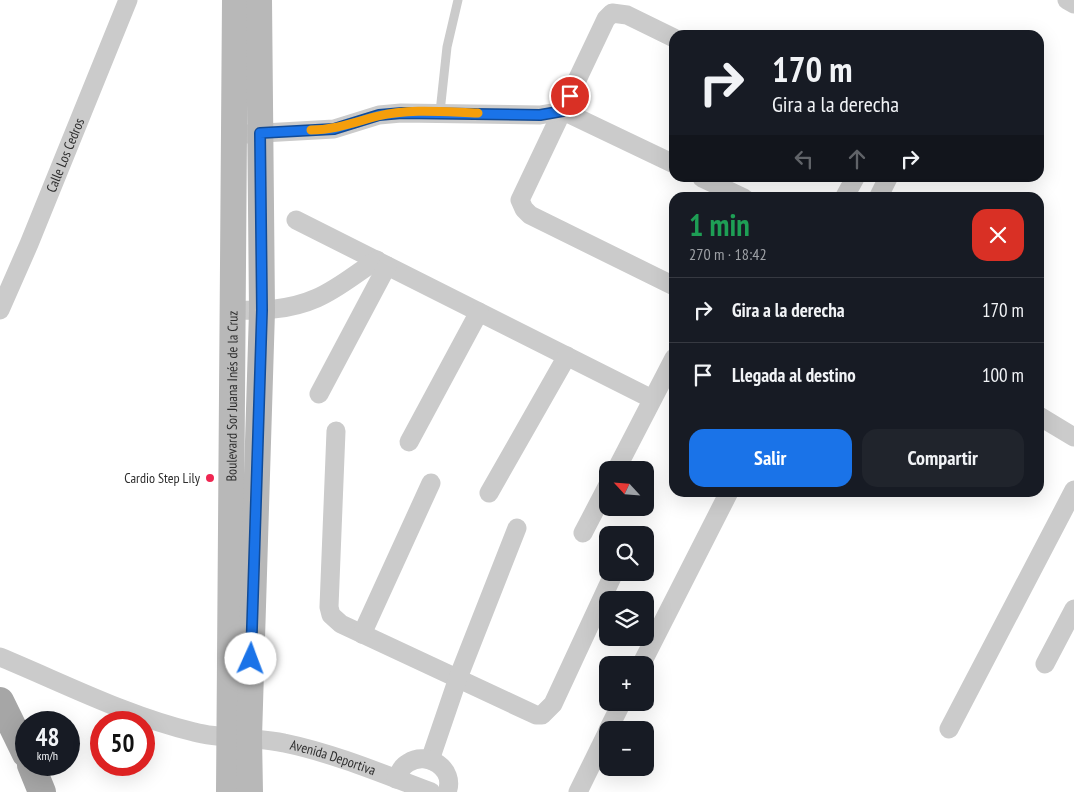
<!DOCTYPE html>
<html lang="es">
<meta charset="utf-8">
<style>
:root{--surface:#171b24;--page:#20242c;--text:#f1f3f6;--muted:#9ea1a6;--line:#363941;--accent:#1a73e8}
body{margin:0;font-family:"PT Sans Narrow",sans-serif;background:var(--page);color:var(--text);height:100vh;display:flex;flex-direction:column;font-size:19px;white-space:nowrap}
*{box-sizing:border-box;margin:0}
p{font-size:16px;color:var(--muted)}
.icon{flex:none;width:28px;height:28px;fill:none;stroke:currentColor;stroke-width:2;stroke-linecap:round;stroke-linejoin:round}
.map{position:relative;flex:1;overflow:hidden}
.sheet{position:absolute;left:669px;top:192px;width:375px;height:305px;display:flex;flex-direction:column;background:var(--surface);border-radius:15px;box-shadow:0 5px 20px #0002}
.sheet>*{flex:none}
.guide{position:absolute;left:669px;top:30px;width:375px;height:152px;border-radius:15px;box-shadow:0 5px 20px #0002;background:#171b24;color:var(--text);overflow:hidden}
.needle{width:32px;rotate:296deg}
.controls{position:absolute;left:599px;top:461px;display:grid;gap:10px}
.controls a{display:grid;place-items:center;width:55px;height:55px;border-radius:10px;background:var(--surface);box-shadow:0 5px 20px #0002;font-size:25px}
.speed{position:absolute;left:15px;top:711px;display:flex;gap:10px;font-size:25px;font-weight:700;text-align:center}
.speed>*{display:grid;place-content:center;width:65px;height:65px;border-radius:50%;background:var(--surface);box-shadow:0 5px 20px #0002;line-height:1}
.speed small{font-size:12px;font-weight:400}
.speed .limit{border:8px solid #d22;background:#fff;color:#111}
.pin{position:absolute;display:grid;place-items:center;width:42px;height:42px;color:#fff;margin:-21px;border:2px solid #fff;border-radius:50%;box-shadow:0 1px 5px #0007}
.me{position:absolute;width:55px;margin:-28px;rotate:2deg;stroke-linejoin:round;filter:drop-shadow(0 0 4px #0008)}
.turn{display:flex;align-items:center;gap:18px;height:105px;padding:0 20px;font-size:22px}
.turn .icon{width:65px;height:65px;stroke-width:2.5}
.turn b{display:block;font-size:35px;line-height:42px}
.lanes{display:flex;align-items:center;height:48px;padding:0 20px;background:#0003;justify-content:center;gap:25px;direction:ltr}
.lanes .off{opacity:.35}
.round{display:grid;place-items:center;flex:none;width:52px;height:52px;border-radius:15px;background:var(--page)}
.summary{display:flex;align-items:center;justify-content:space-between;height:85px;padding:0 20px}
h1{font-size:30px;font-weight:700;line-height:38px;color:#1e9e55}
.primary-button{display:flex;gap:10px;margin-top:auto;padding:10px 20px}
.primary-button a{flex:1;height:58px;border-radius:15px;background:var(--accent);color:#fff;font-size:20px;font-weight:700;line-height:58px;text-align:center}
.primary-button a+a{background:var(--page);color:var(--text)}
ul{padding:0;list-style:none}
li{display:flex;align-items:center;gap:15px;height:65px;padding:0 20px;border-top:1px solid var(--line)}
li div{flex:1}
li b{display:block;font-size:19px}
li em{font-style:normal}
.map>svg:first-child{display:block}
.lines{fill:none;stroke-linecap:round;stroke-linejoin:round}
.lane{stroke:#cbcbcb;stroke-width:9}
.street{stroke:#cbcbcb;stroke-width:19}
.secondary{stroke:#b8b8b8;stroke-width:26}
.primary{stroke:#a6a6a6;stroke-width:28}
.route-casing{stroke:#114b97;stroke-width:12}
.route{stroke:#1a73e8;stroke-width:9}
.slow{stroke:#f59e0b;stroke-width:9}
.poi-dot{fill:#ef2651;stroke:#fff;stroke-width:2}
.labels{text-anchor:middle;dominant-baseline:central;stroke-width:5;stroke-linejoin:round;paint-order:stroke}
.street-label{font-size:14px;fill:#2e2e2e;stroke:#fff}
.poi-label{font-size:14px;fill:#2e2e2e;stroke:#fff;text-anchor:end}
</style>
<div class="map">
<svg width="1074" height="792" viewBox="0 0 1074 792">
<rect width="100%" height="100%" fill="#fff"/>
<g class="lines">
<path class="lane" d="M440,112L447,47L458,0"/>
<g class="street">
<path d="M1067,0L1074,4"/>
<path d="M674,38L627,15L612,13L606,19L520,200L524,209L530,215L674,286"/>
<path d="M247,134L334,129L379,115L401,113L540,115L563,111L674,164"/>
<path d="M702,178L744,198"/>
<path d="M844,198L855,178"/>
<path d="M878,198L888,178"/>
<path d="M296,220L652,399"/>
<path id="s1" d="M0,310L29,244L128,0"/>
<path d="M232,310C261,311 290,310 317,298C338,289 358,272 377,260"/>
<path d="M319,394L387,266"/>
<path d="M1039,416L1074,437"/>
<path d="M336,431L329,607L331,615L341,624L536,715H542L553,704L612,577"/>
<path d="M409,442L479,312"/>
<path d="M616,470L674,358"/>
<path d="M489,493L567,356"/>
<path d="M583,533L608,485"/>
<path d="M362,634L431,483"/>
<path id="s2" d="M0,657C63,683 127,716 194,732C223,740 254,736 284,743C333,753 383,774 431,792"/>
<path d="M1045,664L1074,609"/>
<path d="M641,665L729,492"/>
<path d="M949,729L1074,490"/>
<path d="M608,730L622,702"/>
<path d="M430,760L458,678L517,528"/>
<path d="M396,779C399,773 402,766 408,763C427,750 456,769 447,792"/>
<path d="M578,792L608,731"/>
</g>
<g class="secondary">
<path id="s3" d="M229,792L235,0"/>
<path d="M250,792L249,737L262,311L259,0"/>
</g>
<path class="primary" d="M0,701L26,754
M31,765L42,792"/>
</g>
<g class="lines">
<g class="route-casing">
<path id="route" d="M251,659L262,310L260,133L334,129L379,115L402,113L540,115L563,111L570,96"/>
</g>
<use href="#route" class="route"/>
<path class="slow" d="M311,130C335,130 355,122 378,116C410,108 446,112 478,113"/>
</g>
<circle class="poi-dot" cx="210" cy="478" r="5"/>
<g class="labels">
<g class="street-label">
<text stroke="none"><textPath href="#s1" startOffset="168">Calle Los Cedros</textPath></text>
<text stroke="none"><textPath href="#s3" startOffset="396">Boulevard Sor Juana Inés de la Cruz</textPath></text>
<text stroke="none"><textPath href="#s2" startOffset="350">Avenida Deportiva</textPath></text>
</g>
<g class="poi-label">
<text x="200" y="478">Cardio Step Lily</text>
</g>
</g>
</svg>
<div class="controls">
<a><svg class="needle" viewBox="-14 -14 28 28"><path d="M0-13l5 13h-10z" fill="#e53935"/><path d="M0 13l5-13h-10z" fill="#9ea1a6"/></svg></a>
<a><svg class="icon" aria-label="search" viewBox="0 0 24 24"><circle cx="10" cy="10" r="6"/><path d="M15 15l6 6"/></svg></a>
<a><svg class="icon" aria-label="layers" viewBox="0 0 24 24"><path d="M12 4l9 5-9 5-9-5zM3 14l9 5 9-5"/></svg></a>
<a>+</a>
<a>−</a>
</div>
<div class="speed"><div>48<small>km/h</small></div><div class="limit">50</div></div>
<div class="pin" style="left:570px;top:96px;background:#d93025"><svg class="icon" aria-label="arrive" viewBox="0 0 24 24"><path d="M6 21V4h12l-3 4 3 4H6"/></svg></div>
<svg class="me" style="left:251px;top:659px" viewBox="-20 -20 40 40"><circle r="19" fill="#fff"/><path d="M0-13L10 11 0 6-10 11z" fill="#1a73e8"/></svg>
<div class="guide">
<div class="turn"><svg class="icon" aria-label="right" viewBox="0 0 24 24"><path d="M7 20v-9h11M14 6l5 5-5 5"/></svg><div><b>170 m</b>Gira a la derecha</div></div>
<div class="lanes"><svg class="icon off" aria-label="left" viewBox="0 0 24 24"><path d="M17 20v-9H6M10 6l-5 5 5 5"/></svg><svg class="icon off" aria-label="ahead" viewBox="0 0 24 24"><path d="M12 20V5M6 11l6-6 6 6"/></svg><svg class="icon" aria-label="right" viewBox="0 0 24 24"><path d="M7 20v-9h11M14 6l5 5-5 5"/></svg></div>
</div>
<section class="sheet">
<div class="summary"><div><h1>1 min</h1><p>270 m · 18:42</p></div><a class="round" style="background:#d93025;color:#fff"><svg class="icon" aria-label="close" viewBox="0 0 24 24"><path d="M6 6l12 12M18 6L6 18"/></svg></a></div>
<ul>
<li><svg class="icon" aria-label="right" viewBox="0 0 24 24"><path d="M7 20v-9h11M14 6l5 5-5 5"/></svg><div><b>Gira a la derecha</b></div><em>170 m</em></li>
<li><svg class="icon" aria-label="arrive" viewBox="0 0 24 24"><path d="M6 21V4h12l-3 4 3 4H6"/></svg><div><b>Llegada al destino</b></div><em>100 m</em></li>
</ul>
<div class="primary-button"><a>Salir</a><a>Compartir</a></div>
</section>
</div>
